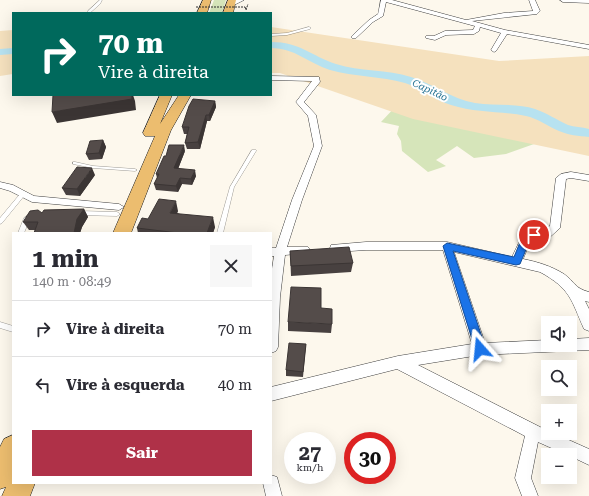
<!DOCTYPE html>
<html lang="pt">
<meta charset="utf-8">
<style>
:root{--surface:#fff;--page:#f7f7f7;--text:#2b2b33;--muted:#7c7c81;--line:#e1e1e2;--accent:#af3148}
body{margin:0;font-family:"Roboto Serif",serif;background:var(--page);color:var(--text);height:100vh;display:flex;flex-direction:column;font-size:15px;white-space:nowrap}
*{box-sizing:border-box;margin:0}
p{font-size:13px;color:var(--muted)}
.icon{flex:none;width:22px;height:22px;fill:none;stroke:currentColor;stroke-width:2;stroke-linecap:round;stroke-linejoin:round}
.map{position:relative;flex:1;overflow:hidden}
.panel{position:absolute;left:12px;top:232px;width:260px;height:252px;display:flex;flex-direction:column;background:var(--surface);border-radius:0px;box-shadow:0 4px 16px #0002}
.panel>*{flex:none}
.banner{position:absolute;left:12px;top:12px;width:260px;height:84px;border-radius:0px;box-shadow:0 4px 16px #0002;background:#00695c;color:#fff;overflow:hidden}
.tools{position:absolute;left:541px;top:316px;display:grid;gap:8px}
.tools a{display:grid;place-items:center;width:36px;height:36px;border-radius:0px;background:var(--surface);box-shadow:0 4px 16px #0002;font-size:20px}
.speed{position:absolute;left:284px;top:432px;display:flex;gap:8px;font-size:20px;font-weight:700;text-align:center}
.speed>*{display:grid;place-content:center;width:52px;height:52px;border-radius:50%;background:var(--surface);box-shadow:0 4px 16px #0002;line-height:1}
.speed small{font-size:10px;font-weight:400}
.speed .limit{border:6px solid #d22;background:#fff;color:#111}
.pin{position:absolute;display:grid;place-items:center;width:34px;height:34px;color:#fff;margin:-17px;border:2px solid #fff;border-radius:50%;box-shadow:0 1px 4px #0007}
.me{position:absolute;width:44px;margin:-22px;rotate:342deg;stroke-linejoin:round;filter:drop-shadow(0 0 3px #0008)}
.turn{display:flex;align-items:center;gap:14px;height:84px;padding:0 20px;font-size:18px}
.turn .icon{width:52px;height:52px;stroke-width:2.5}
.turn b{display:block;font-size:28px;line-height:34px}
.round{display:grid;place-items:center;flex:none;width:42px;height:42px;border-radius:0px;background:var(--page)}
.overview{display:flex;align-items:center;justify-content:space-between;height:68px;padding:0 20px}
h1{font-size:24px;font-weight:700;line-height:30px}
.cta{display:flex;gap:8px;margin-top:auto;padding:8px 20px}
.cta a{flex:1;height:46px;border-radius:0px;background:var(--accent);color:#fff;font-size:16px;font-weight:700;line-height:46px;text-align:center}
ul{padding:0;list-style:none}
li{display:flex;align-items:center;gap:12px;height:56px;padding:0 20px;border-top:1px solid var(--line)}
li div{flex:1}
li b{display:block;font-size:15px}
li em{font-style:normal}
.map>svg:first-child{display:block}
.green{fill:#d6e5ba}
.sand{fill:#f5e1be}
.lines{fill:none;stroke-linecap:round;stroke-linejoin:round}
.river{fill:#b7e2f0;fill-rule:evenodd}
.service-casing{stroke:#3f3f3f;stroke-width:0.5}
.minor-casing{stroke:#3f3f3f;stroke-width:1}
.tertiary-casing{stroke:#3f3f3f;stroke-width:1}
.primary-casing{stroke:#1d1d1d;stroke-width:1}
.path{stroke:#2e2e2e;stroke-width:1;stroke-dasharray:2 1;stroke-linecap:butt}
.service{fill:#fff;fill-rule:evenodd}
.minor{fill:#fff;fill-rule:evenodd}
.tertiary{fill:#fff;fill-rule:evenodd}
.primary{fill:#ecbd6f;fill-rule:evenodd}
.path-bridge{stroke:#2e2e2e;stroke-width:1;stroke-dasharray:2 1;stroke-linecap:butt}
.wall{fill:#484140}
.shaded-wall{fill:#3b3534}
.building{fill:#544c4a;stroke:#3b3534}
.route{fill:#1a73e8;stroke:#114b97}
.labels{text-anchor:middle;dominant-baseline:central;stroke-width:4;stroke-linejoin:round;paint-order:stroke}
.far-water-label{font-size:10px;font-style:italic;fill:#227092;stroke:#fff}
</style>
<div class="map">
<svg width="589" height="496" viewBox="0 0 589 496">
<rect width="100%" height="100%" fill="#fdf8ed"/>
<path class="green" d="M214,0H226L222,13H209Z
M271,39L534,144L506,154L474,158L457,146L436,160L446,166L428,172L402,151L401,141L397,134L399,126L381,122L398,104Z"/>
<path class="sand" d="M271,27L499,61L589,56V156L413,119L280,73H271Z
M13,30V74L0,76V31Z"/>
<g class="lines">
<path class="river" d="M271,42C300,42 311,56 336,64C360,72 387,69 411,77C434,84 451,99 475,103C494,106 518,103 535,109C547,113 557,120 568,125C574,127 582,127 589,129V137C579,136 568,135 559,131C549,127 537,118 526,116C501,111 476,113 451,105C434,100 422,88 405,83C381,76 354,77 330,70C308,63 295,48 271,48Z
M13,48V54L0,55V49Z"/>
<g class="service-casing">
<path id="service" d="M100,0H102L100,4L91,12V13H88V11Z
M309,27L311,28L310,29L287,35L271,36V34L287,33Z
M252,150H256V151L234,187L223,233H217L230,187Z
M73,162H75L93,166L135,169L137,170L135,171L93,168L73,164Z
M22,193L24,194V196L2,223L0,224V218L20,194Z
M79,211L117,212L120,214L117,216L79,215L76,213Z
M27,216L30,218L24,233H18L24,218Z
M0,322L13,326V332L0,328Z"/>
</g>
<g class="minor-casing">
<path id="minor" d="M381,0H392L466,20L504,13L533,11L529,0H535L540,11L537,14L472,21L505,30L589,45V49L507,34L496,51L494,52L491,50L501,33L480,27L479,31L474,34L446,35L435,40L426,38V36H434L445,31L473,30L475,26L386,2L383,16L373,22L356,38H352V36L369,20L378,14Z
M271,76L319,77L320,82L304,102L316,115L322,146L302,200L287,247H308L310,250L308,253L285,255L280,297L278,347L276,351L271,353V275L274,256H271V248H276L292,200L314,146L308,116L296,102L312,81L271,80Z
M571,172L589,175V181L571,178L566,179L560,228L550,237L531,240L523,259C538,262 551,266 564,274C575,282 574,288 589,292V302L585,301L589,309V331L584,329C571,300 571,289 540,272L454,252L485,343L548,340V345H570V339L589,338V350L480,355L418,365L548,431V433H553L589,449V465L570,456V455H567L538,442L531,478L538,496H522L515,478L525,436L397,369L271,401V387L398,356L472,344L443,250H366L335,252L331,251L330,248L331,245L366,242H447L512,257L523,234L543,230L550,226L556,178L561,174Z
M0,182L13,185L34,196L119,204L124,207L119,210L32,202L10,191L0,188Z
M271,475L277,477L282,496H266L263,483H271Z"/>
</g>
<g class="tertiary-casing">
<path id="tertiary" d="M235,0H244L232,6L227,5Z
M560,0H589V3L563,2Z"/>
</g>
<g class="primary-casing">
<path id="primary" d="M203,0H211L207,13H197Z
M228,0H236L233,13H223Z
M160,95H172L160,124L179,95H191L171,130L131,233H113L155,136H145L143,133Z
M13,435V483H35L30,496H2L6,487L0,489V447L4,439Z"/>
</g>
<path class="path" d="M245,7L246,10L248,4"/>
<use href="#service" class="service"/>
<use href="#minor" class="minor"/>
<use href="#tertiary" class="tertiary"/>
<use href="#primary" class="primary"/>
<path class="path-bridge" d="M196,7H245"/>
</g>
<path class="wall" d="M215,101L216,107L210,121H207L200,149H187L185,143L187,134H184L182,127Z
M103,140L106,147L102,159L89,160L86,154Z
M185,151L178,169L196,176L192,185L182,184L178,192L156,190L154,184L157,178L156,174Z
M95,175L80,196L66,195L62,188Z
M84,209L88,217L82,227L80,233H34L35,230H29L23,222L42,213Z
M178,211L177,213L215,227L213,233H138L137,228L148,219Z
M290,251L353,263L351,272L291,276Z
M288,322L332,324L331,333L288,331Z
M306,344L303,377L286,376V370Z"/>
<path class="shaded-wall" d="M132,95H133L135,101L136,110L57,123L52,112Z
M215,101L216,107L210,121L209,115Z
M206,115L207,121L200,149L198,142Z
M103,140L106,147L102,159L99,153Z
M184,145L185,151L176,174L174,168Z
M92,168L95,175L80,196L77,189Z
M195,170L196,176L192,185L191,179Z
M180,178L182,184L178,192L176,186Z
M176,201L178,211L173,222L170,213Z
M84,209L88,217L82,227L80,233H74L77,219Z
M213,217L215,227L213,233H207Z"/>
<path class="building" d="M53,95H132V99L52,112Z
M193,99L215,101L209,115H206L198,142L185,143L189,127H182L189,106Z
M103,140L99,153L86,154L90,141Z
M169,145H184L174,168L195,170L191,179L180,178L176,186L154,184L159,174H156L164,156H166Z
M77,167L92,168L77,189L62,188Z
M159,199L176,201L170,213L213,217L207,233H178L137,228L142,218L148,219Z
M84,209L77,219L74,233H34L38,222H23L30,211L38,210L42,213L44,210Z
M349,247L353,263L291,266L290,251Z
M291,287L321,288V308L332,309V324L288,322Z
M289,343L306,344L303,372L286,370Z"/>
<path class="route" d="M534,232L539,235L538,237L530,240L520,264L516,265L453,251L486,349L484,352L480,354L476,352L443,246L447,243L514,257L523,235Z"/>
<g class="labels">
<g class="far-water-label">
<text transform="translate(430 90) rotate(25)">Capitão</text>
</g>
</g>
</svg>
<div class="tools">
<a><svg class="icon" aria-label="sound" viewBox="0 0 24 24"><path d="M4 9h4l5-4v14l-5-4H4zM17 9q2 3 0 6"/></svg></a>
<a><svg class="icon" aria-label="search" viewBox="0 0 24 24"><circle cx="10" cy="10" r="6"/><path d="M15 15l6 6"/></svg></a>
<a>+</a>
<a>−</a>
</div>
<div class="speed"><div>27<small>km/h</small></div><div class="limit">30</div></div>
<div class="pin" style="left:534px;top:235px;background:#d93025"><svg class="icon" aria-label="arrive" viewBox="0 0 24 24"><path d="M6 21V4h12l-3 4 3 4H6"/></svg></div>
<svg class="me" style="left:480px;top:349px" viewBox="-20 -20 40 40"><path d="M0-17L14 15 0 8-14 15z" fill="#1a73e8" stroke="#fff" stroke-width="4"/></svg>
<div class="banner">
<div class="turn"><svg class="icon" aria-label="right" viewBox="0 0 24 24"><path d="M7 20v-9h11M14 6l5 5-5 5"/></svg><div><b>70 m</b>Vire à direita</div></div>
</div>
<section class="panel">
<div class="overview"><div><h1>1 min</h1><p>140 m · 08:49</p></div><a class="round"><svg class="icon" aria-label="close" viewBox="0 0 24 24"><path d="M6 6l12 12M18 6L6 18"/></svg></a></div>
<ul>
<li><svg class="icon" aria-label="right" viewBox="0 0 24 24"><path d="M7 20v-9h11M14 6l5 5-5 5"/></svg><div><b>Vire à direita</b></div><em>70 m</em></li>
<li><svg class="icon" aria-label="left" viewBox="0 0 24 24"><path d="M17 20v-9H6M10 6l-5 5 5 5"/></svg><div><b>Vire à esquerda</b></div><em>40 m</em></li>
</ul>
<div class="cta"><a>Sair</a></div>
</section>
</div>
